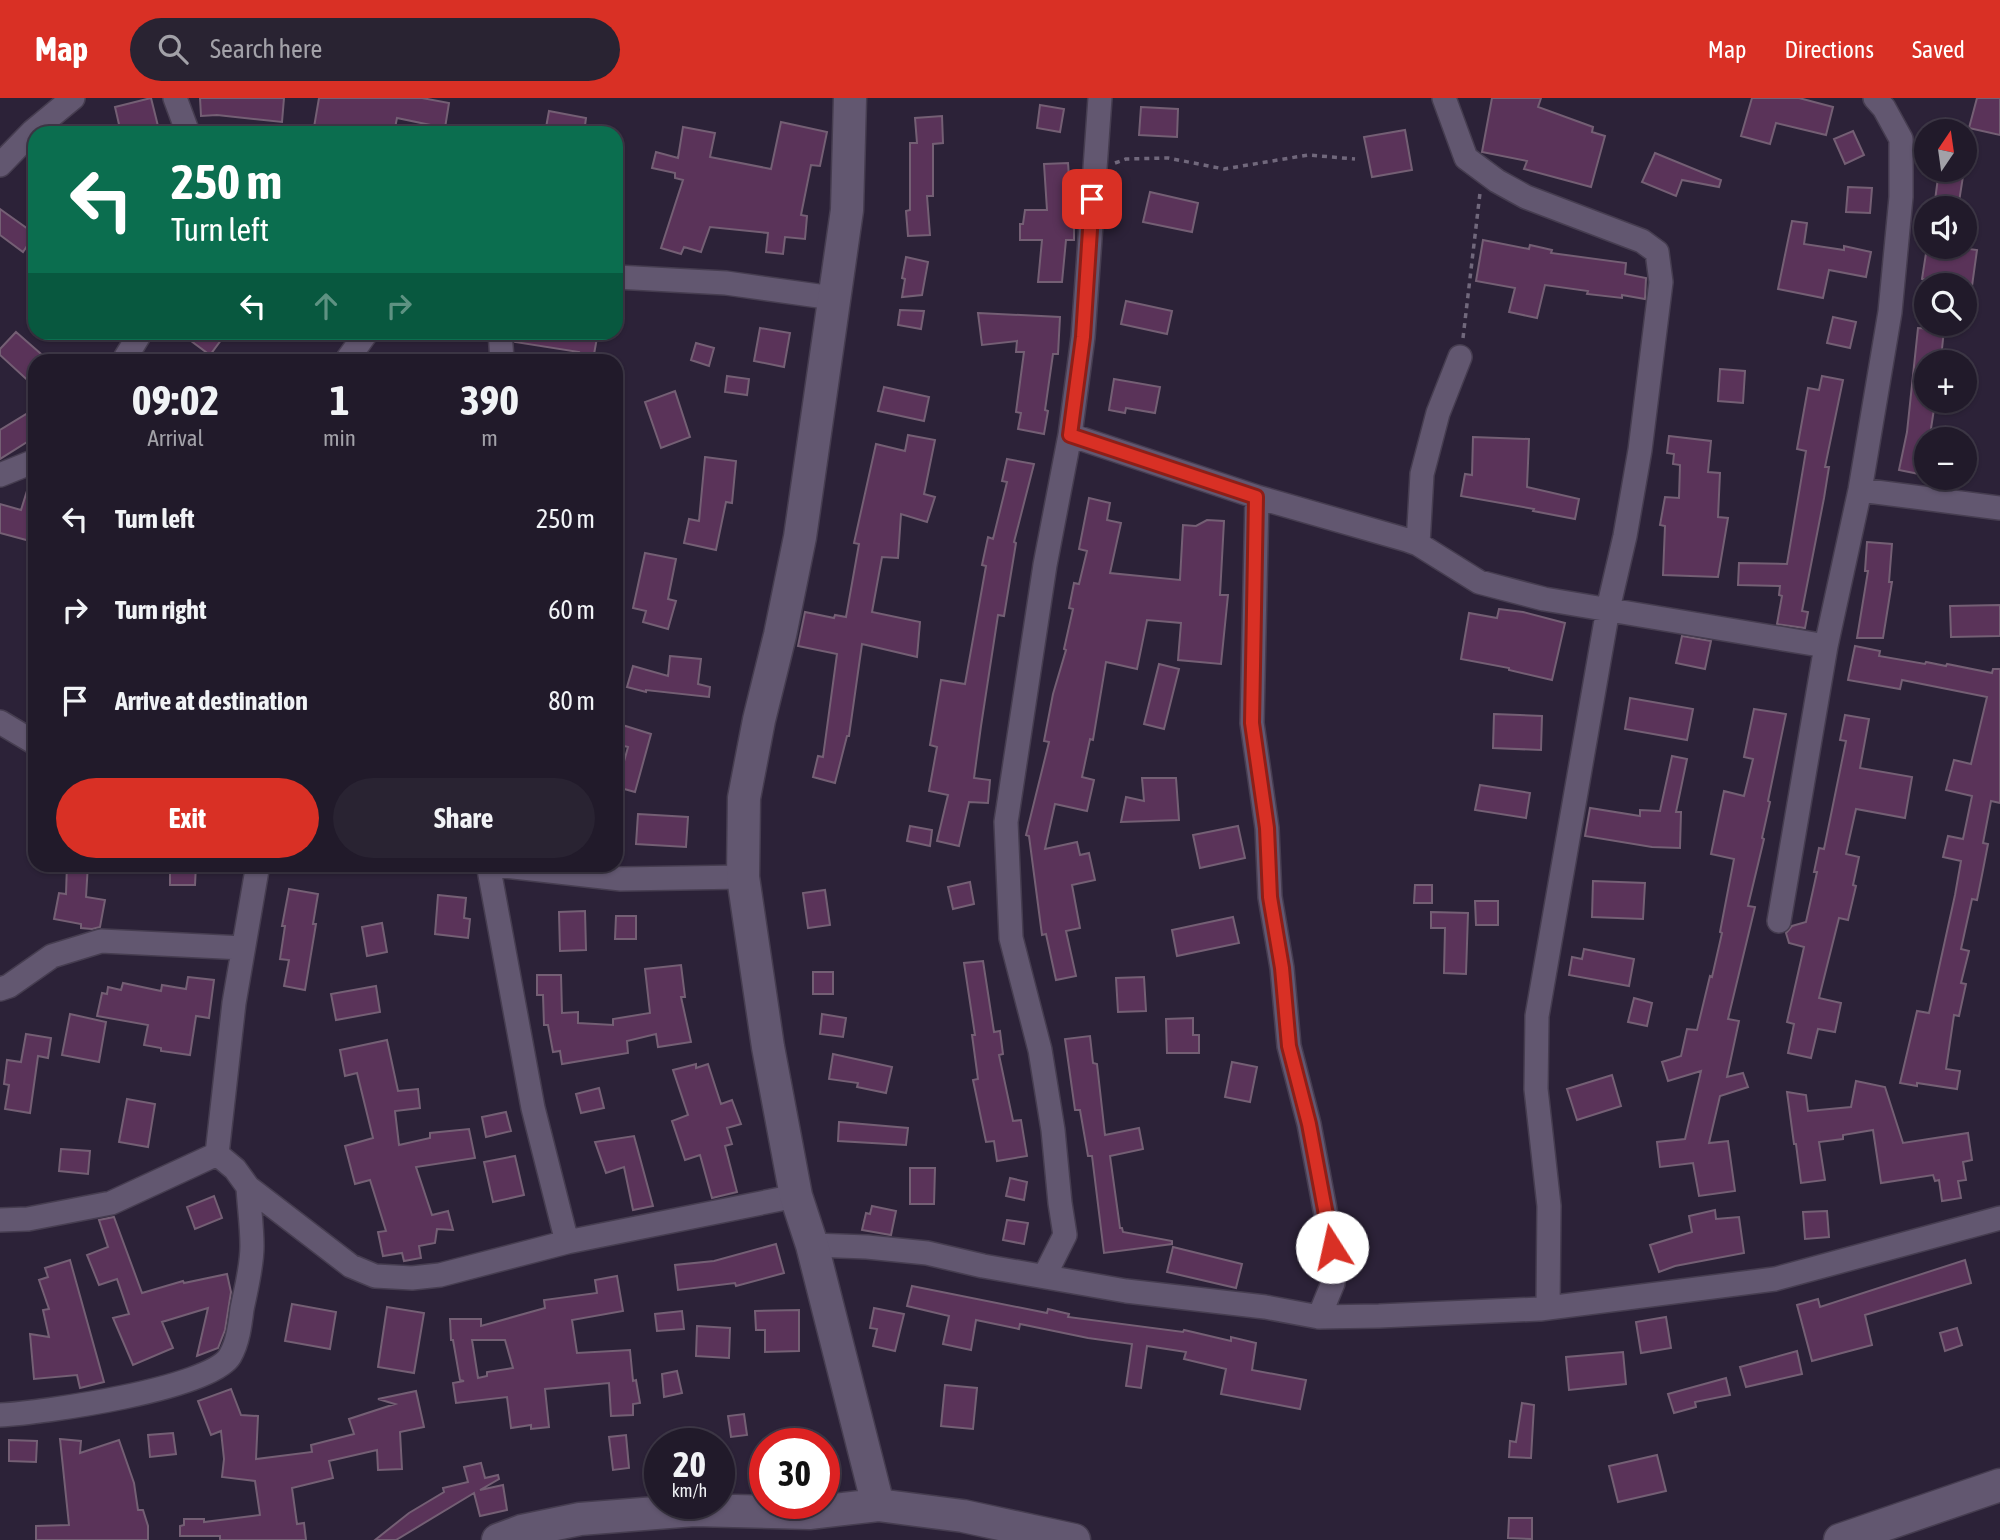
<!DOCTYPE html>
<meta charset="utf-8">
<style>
:root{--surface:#211a2a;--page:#292332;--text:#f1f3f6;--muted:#a2a1a8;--line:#3e3847;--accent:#d93025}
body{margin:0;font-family:"Asap Condensed",sans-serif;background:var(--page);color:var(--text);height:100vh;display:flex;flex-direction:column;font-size:26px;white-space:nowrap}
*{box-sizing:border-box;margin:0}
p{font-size:23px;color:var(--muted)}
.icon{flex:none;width:38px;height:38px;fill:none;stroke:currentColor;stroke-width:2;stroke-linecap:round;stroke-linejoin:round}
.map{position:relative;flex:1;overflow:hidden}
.panel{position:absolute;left:28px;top:256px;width:595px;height:518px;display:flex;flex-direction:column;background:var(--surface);border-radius:21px;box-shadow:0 2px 5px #0004,0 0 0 2px var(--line)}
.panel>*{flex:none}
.banner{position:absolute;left:28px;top:28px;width:595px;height:214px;border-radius:21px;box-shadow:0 2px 5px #0004,0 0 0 2px var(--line);background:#0b6e4f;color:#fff;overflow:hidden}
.needle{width:46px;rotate:13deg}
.buttons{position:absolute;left:1914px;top:21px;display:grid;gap:14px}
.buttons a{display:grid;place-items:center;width:63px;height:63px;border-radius:50%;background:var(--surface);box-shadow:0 2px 5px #0004,0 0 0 2px var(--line);font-size:35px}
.speed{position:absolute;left:644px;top:1330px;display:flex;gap:14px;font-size:35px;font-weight:700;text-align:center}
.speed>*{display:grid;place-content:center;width:91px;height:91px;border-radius:50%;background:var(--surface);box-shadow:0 2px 5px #0004,0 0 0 2px var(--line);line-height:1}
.speed small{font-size:18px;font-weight:400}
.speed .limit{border:10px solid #d22;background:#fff;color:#111}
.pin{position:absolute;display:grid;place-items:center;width:60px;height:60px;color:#fff;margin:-30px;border-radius:14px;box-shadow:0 4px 10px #0006}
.me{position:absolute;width:77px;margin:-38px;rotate:350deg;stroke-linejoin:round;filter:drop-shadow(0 0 5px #0008)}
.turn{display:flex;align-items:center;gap:24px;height:147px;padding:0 28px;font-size:32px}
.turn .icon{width:91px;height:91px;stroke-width:2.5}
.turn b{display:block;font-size:49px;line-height:60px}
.lanes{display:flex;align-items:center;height:66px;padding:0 28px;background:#0003;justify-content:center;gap:35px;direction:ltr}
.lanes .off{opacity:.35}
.eta{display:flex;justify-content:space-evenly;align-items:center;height:119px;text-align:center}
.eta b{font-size:42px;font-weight:700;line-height:49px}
.primary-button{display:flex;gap:14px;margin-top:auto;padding:14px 28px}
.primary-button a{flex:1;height:80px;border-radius:42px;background:var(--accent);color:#fff;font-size:28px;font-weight:700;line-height:80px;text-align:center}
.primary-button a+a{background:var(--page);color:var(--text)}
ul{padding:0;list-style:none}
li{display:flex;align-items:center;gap:21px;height:91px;padding:0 28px}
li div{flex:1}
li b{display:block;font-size:26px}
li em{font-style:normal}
header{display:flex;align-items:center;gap:42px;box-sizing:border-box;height:98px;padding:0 35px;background:var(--accent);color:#fff}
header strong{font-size:33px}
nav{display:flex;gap:38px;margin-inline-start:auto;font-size:24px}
.search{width:490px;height:63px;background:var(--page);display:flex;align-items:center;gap:18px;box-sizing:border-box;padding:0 24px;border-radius:38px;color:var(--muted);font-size:26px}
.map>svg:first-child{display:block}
.building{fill:#5a3359;stroke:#745f74;stroke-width:2;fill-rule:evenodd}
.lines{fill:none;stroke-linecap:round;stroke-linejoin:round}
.street-casing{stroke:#463d50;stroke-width:26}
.secondary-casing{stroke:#463d50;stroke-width:35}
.path{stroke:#71687c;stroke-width:3.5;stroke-dasharray:5 5;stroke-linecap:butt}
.street{stroke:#625770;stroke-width:23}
.secondary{stroke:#625770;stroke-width:32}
.route-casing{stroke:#8d1f18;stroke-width:18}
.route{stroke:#d93025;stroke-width:12}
</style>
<header>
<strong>Map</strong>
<div class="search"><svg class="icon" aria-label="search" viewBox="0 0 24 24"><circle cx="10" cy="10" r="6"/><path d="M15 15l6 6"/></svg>Search here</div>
<nav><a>Map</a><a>Directions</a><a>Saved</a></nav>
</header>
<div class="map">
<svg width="2000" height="1442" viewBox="0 0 2000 1442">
<rect width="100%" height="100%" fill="#2c2238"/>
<path class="building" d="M151,0L159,32L146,35H121L115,9Z
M200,0H284L282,24L217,17L201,18Z
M319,0H422L449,5L445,30L397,20L394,35H313Z
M1492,0H1541L1538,9L1593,29L1592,34L1605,38L1591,89L1524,71L1527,63L1482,54Z
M1752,0H1799L1833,9L1826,37L1776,25L1770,46L1741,38Z
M1977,0H2000V37L1969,30Z
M1040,7L1064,11L1060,34L1037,30Z
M1141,9L1178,11L1177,39L1139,37Z
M549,13L586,20L584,35H545Z
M942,18L943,45L933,46V98H927L930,137L908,138L906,113L910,112V45H917L915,20Z
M781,24L827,34L820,68L811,67L801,117L807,118L805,141L785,139L783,156L766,154L768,135L710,129L701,154L684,149L681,156L661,150L683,82L675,80V75L652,70L656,54L678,60L683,29L715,35L710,59L771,71Z
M1405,32L1412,72L1372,79L1364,39Z
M1853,33L1864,57L1845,66L1834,41Z
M1655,55L1721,82L1719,89L1682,82L1676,98L1642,84Z
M1068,65L1071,106H1074V142H1066L1062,184H1038L1042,142H1020V126H1023L1025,112H1047L1044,66Z
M1939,72H1964L1958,110H1934Z
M1848,89L1872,90L1870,115L1846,114Z
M1150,94L1198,105L1192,134L1143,124Z
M0,111L35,136L23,154L0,137Z
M1792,123L1807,125L1804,146L1844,152V148L1871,154L1866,179L1829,172L1823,200L1778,191Z
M1483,142L1529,151L1530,147L1552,152L1551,155L1626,165L1625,176L1646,180L1645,201L1622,197V200L1587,196L1588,193L1545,187L1537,220L1509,214L1515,190L1476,183Z
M1927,149H1955L1977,152L1972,188L1922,181Z
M906,159L928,164L922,197L902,199L905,181L902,180Z
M1126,203L1172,213L1167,236L1121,226Z
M900,212L924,213L921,231L898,227Z
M978,215L1060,219L1058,256H1053L1045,312L1048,313L1044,336L1018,331L1021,315L1016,314L1024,254H1016L1017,243L982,247Z
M1833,219L1856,224L1850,250L1827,245Z
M760,230L790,235L784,269L754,263Z
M1918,230L1944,232L1941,260L1927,259V310L1934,311L1930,337H1927V362L1924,377L1899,372L1907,334Z
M16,234L48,262H35V289L0,257V251Z
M179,234H227L210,257Z
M514,234H598L593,262H577L579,254L515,244Z
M696,245L714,250L709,268L691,262Z
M1720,271L1745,273L1743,305L1718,303Z
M727,278L749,281L747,297L725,294Z
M1822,278L1843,282L1825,369H1829L1824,400L1802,513L1808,514L1805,530L1777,526L1782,498L1779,497L1780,488L1738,487L1739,465L1787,466L1806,353L1797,351L1808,290L1819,292Z
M1114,281L1160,289L1155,315L1126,310L1125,315L1109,312Z
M884,289L929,299L924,323L878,313Z
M675,293L690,339L661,350L645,304Z
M28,315L35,327V339L0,361V332Z
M908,337L935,342L924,396L935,399L927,424L901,416L898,460L882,459L872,514L920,524L917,559L862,546L849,638H847L835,685L813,679L818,658L823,659L837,556L798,548L805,514L834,520L835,517L846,519L859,446L854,445L876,346L905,353Z
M1669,338L1711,343L1708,374L1720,375L1718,419L1728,420L1718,479L1663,477L1665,428L1660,427L1665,399L1679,400L1680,367L1673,366L1674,356L1667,355Z
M1473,339L1529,341L1527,389L1579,401L1575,421L1533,413L1534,411L1461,398L1465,376L1472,377Z
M705,359L736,363L732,405L726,404L716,452L684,445L689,421L699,423Z
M1007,361L1034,366L1014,444L1016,445L1004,518L998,517L981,628L974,680L990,682L988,705L969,704L959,748L937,743L948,697L929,693L937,649L930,647L941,582L965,586L986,468L982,467L988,439L993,441L1007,384L1002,383Z
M31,380L35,381V425L30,443L0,435V406L21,412Z
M1089,400L1110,405L1107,422L1121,425L1110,475L1180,482L1183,427L1196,428L1207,422L1224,423L1220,497H1228L1221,566L1178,562L1181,525L1147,522L1137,571L1106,564L1093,642L1090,641L1082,679L1094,682L1087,713L1055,706L1045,751L1077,744L1080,757L1089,755L1095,782L1072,787L1080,830L1066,833L1076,878L1056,882L1046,836L1042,837L1029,738L1026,737L1049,644L1044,643L1053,596L1066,552L1064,551L1073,511L1069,510L1074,485L1079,486L1087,453L1079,451Z
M1867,444L1892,446L1889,484H1892L1883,540H1857L1868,473H1865Z
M645,455L676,461L668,501L676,503L668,531L643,524L646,513L633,510Z
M2000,507V538L1951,539L1950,508Z
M1499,511L1523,514L1565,525L1552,582L1509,572V570L1461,561L1469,515L1497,520Z
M1682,538L1711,543L1705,571L1676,565Z
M1855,548L1880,553L1879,558L1925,566L1926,564L1946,568L1947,566L1992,575L1993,571H2000V705L1991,703L1983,745L1988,746L1982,777L1977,802L1972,801L1961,851L1969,853L1961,885L1966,886L1959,918L1954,917L1946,971L1960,973L1957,991L1917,985V988L1900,985L1917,913L1929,915L1955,797L1961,763L1943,759L1948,738L1963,741L1972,698L1946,692L1954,662L1971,666L1987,599L1902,582L1900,591L1848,582Z
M670,558L701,561L698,586L710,589L709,599L646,592V594L627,589L633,568L668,578Z
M1159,566L1179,571L1164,631L1144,626Z
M1630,600L1693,611L1687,642L1625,631Z
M1754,611L1786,616L1768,703L1770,704L1762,740L1764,741L1748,808L1755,809L1728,921L1739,923L1727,979L1743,975L1748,989L1720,998L1709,1045L1728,1043L1735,1093L1699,1098L1693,1065L1660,1069L1657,1044L1685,1041L1701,973L1668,983L1662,964L1681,958L1687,931L1697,932L1710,878L1712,879L1722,835L1720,834L1734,761L1711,756L1724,693L1744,698L1753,661L1744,659Z
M1494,616L1542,618L1541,652L1493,650Z
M1845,617L1869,621L1860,670L1912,679L1905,720L1856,711L1846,756L1859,759L1853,787L1856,788L1848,822L1839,820L1819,900L1841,905L1835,934L1818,931L1811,960L1788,955L1794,926L1787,924L1804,849L1789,845L1786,835L1792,828L1806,824L1817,774H1814L1819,750L1824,751L1846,643L1840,642Z
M616,625L651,636L635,694L617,689L628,649L616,646Z
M1672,658L1687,661L1676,714H1681L1680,750L1652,749L1585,738L1590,710L1640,718V712L1660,713Z
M1142,680H1176L1179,722L1121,724L1126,699L1144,703Z
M1480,687L1530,695L1526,720L1475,712Z
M638,716L688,719L686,749L636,746Z
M910,728L932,732L930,748L907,743Z
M1238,728L1245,760L1200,770L1193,737Z
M67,766H88L86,799L105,802L100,829L92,831L81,830V826L54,821L59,795L66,796Z
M170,766H196L195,787H170Z
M1593,783L1645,785L1643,821L1592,819Z
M970,784L974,806L953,811L948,789Z
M1415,787H1432V805H1414Z
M289,791L318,796L313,826H316L305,892L284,888L289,862L280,861L285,828H282Z
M825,792L830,827L808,830L803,795Z
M438,797L466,800L464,820L470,821L468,840L435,836Z
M1475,803H1498V827H1476Z
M585,813L586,852L560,853L559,814Z
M1431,814L1468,815L1466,876L1444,875L1445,830H1431Z
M616,818H636V841H615Z
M1233,819L1239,845L1177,858L1172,832Z
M382,825L387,854L367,858L362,829Z
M1584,851L1634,861L1629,888L1569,877L1572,859L1582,861Z
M983,863L994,934L1000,933L1003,956L999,957L1013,1023L1021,1022L1027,1058L997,1063L994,1043L986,1044L973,982L978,981L972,937H975L964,865Z
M681,867L685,899H681L691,944L658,949L656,936L627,943L628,955L562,966L560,953L553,954L548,927H544L543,897H537V877H561L562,915L578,914V925L613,927V921L650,915L645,871Z
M813,874H833V896H813Z
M188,879L214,882L209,920L196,918L190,957L161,953V950L144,947L148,927L97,918L102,895L107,896L108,889L121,892L123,885L161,893L162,887L186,891Z
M1144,879L1146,913L1118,914L1116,880Z
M376,888L380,914L336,922L331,896Z
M1634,900L1652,905L1647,928L1628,924Z
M70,916L106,924L99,964L62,957Z
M822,916L846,920L843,939L820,936Z
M1193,920V937H1199V955H1167L1166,921Z
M26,936L51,940L48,960L38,958L30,1015L5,1011L9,987L4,986L7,962L21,964Z
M1090,938L1093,965L1097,966L1105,1037L1139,1030L1143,1051L1110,1058L1120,1130H1122L1123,1134L1172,1143V1146L1104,1155L1092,1058H1088L1080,1012H1075L1065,941Z
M387,942L398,993L418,991L420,1010L395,1013L399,1047L430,1040V1035L469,1031L475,1060L416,1069L432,1117L448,1113L453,1132L437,1131L435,1145L419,1148L421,1160L404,1163L402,1155L383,1158L378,1134L386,1133L370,1082L355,1086L345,1048L373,1040L357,975L345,978L340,952Z
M833,956L892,969L886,995L857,989L858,985L829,981Z
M1232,964L1257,969L1250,1004L1225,999Z
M696,966V970L708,966L721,1006L732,1002L741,1026L727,1030L732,1046L725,1048L737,1094L712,1100L700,1057L685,1062L672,1023L688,1017L673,972Z
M1612,977L1621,1008L1577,1022L1567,991Z
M1856,983L1885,989L1903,1045L1968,1035L1972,1062L1963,1064L1966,1082L1958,1083L1961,1100L1942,1103L1939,1082L1935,1083L1933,1077L1881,1085L1873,1032L1843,1037V1041L1819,1044L1825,1082L1801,1085L1796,1046H1794L1787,994L1806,997L1808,1013L1851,1009Z
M599,990L604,1010L581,1015L576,996Z
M127,1001L155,1006L148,1049L119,1044Z
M506,1014L511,1033L486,1039L482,1019Z
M839,1024L908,1030L906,1047L838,1043Z
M634,1038L653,1108L633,1112L624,1069L606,1075L595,1044Z
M61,1051L90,1053L88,1076L59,1073Z
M515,1058L524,1097L493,1104L484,1064Z
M910,1070H935L934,1106H910Z
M1010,1080L1027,1084L1024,1102L1006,1098Z
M214,1098L222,1120L195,1131L187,1109Z
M872,1108L896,1113L891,1137L862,1132L866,1115L870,1116Z
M1715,1112L1716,1121L1739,1119L1744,1155L1675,1168L1659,1174L1650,1147L1692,1134L1689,1118Z
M1827,1113L1829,1139L1805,1141L1803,1114Z
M114,1119L142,1195L183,1183L184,1185L227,1176L231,1194L225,1232L218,1250L197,1258L208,1210L162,1224L173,1250L133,1267L113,1220L129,1216L117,1181L99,1187L87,1157L108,1149L99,1122Z
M1007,1122L1028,1125L1024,1146L1003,1142Z
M776,1146L784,1175L736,1188L735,1185L678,1192L675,1167L714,1163Z
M1173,1149L1242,1166L1236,1190L1167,1174Z
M70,1162L104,1284L80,1290L77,1277L34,1281L30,1236L49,1239L43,1212L49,1211L39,1182L48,1179L45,1170Z
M1965,1162L1971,1185L1865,1217L1872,1247L1812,1263L1797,1207L1818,1201L1820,1209Z
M617,1178L623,1213L572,1222L577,1255L630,1252L633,1283L636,1282L640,1305L633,1306V1317L611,1318L609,1285L545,1291L549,1329L531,1331V1327L511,1330L507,1299L456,1305L453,1285L464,1283L460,1282L453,1242H451L450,1221H481V1228L545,1210L544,1202L597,1195L595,1182ZM472,1242H505L513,1270L487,1274V1278L478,1280Z
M912,1188L1047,1215L1048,1211L1069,1216L1068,1219L1183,1234L1184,1232L1231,1243V1239L1256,1245L1252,1272L1306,1282L1300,1311L1221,1296L1226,1271L1184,1261L1186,1254L1147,1248L1141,1290L1126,1288L1132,1246L1088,1240L1020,1226L1019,1231L976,1222L971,1252L943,1246L949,1218L907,1208Z
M292,1206L336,1214L330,1251L285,1243Z
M387,1209L424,1215L414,1275L378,1269Z
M874,1210L904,1216L895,1253L873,1248L877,1231L870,1230Z
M799,1212V1253L765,1254V1232H756L755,1213Z
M682,1213L684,1231L657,1233L655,1216Z
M1666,1219L1671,1250L1641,1255L1636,1224Z
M697,1228L730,1230L729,1260L696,1258Z
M1957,1230L1962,1247L1945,1253L1940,1235Z
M1797,1253L1802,1276L1746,1289L1740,1269Z
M1623,1254L1626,1286L1569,1292L1566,1259Z
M677,1273L682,1295L664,1299L662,1276Z
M1726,1280L1730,1297L1695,1304L1696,1309L1674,1315L1668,1296Z
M945,1287L977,1290L973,1331L941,1328Z
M231,1291L241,1317L258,1318L256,1361L312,1354L311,1347L354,1336L349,1321L395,1306L378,1301L416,1293L424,1329L400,1334L402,1371L378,1372L377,1352L329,1363L333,1380L292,1390L297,1426L304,1425L306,1442H220V1438H180V1428L184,1427V1421H204V1424L260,1417L255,1383L222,1379L224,1361L221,1333L211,1337L198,1303Z
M1522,1305L1534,1307L1531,1360L1509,1359L1510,1343L1516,1344Z
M744,1316L747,1337L731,1339L728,1318Z
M173,1335L176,1356L150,1359L148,1337Z
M626,1337L629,1370L613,1372L609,1339Z
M60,1341L81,1343L80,1355L119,1342L134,1385L138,1412H143L148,1428V1442H36V1428L69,1427Z
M9,1342L37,1343L36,1364L9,1363Z
M1657,1357L1666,1393L1618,1404L1609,1368Z
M481,1365L485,1380L498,1377L499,1381L480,1392L503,1387L507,1412L480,1418L474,1395L396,1442H375L409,1415L444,1394L443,1390L468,1384L464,1369Z
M1509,1420H1532V1441L1508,1440Z"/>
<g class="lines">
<g class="street-casing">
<path id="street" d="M175,0L188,35
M1444,0L1466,60L1497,83L1526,99L1642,143L1657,154L1661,184L1640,352L1625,438L1608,511L1537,918L1536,991L1549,1108L1548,1208
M0,67L33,33L73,0
M616,179L726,185L833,200
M500,234L502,262
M124,262L141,234
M347,262L367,234
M1070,337L1083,239L1100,0
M0,377L35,363
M1860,392L2000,410
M1257,399L1252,625L1267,730L1270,799L1282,870L1289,948L1309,1026L1332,1149L1333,1185L1319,1219
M1418,446L1422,376L1438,315L1460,259
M0,624L35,645
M486,766L621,781L743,779
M488,766L533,1010L567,1144
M1779,823L1826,548L1860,392L1890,214L1901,99V41L1884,10L1875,0
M0,891L9,888L52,858L101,843L243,850
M217,1056L235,1071L248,1089L351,1168L375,1178L412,1180L440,1177L567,1144L796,1098
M217,1056L234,905L258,766
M0,1122L28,1121L111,1105L217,1056
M812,1147L867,1149L927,1155L983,1168L1126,1193L1265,1209L1319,1219L1379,1218L1540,1211L1775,1181L2000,1120
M1045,1177L1065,1137L1060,1105L1053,1032L1040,952L1011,840L1006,724L1045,467L1070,337L1257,399L1407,442L1418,446L1479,484L1544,501L1826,548
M0,1317C41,1315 211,1291 230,1258C238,1244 240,1227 242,1211C246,1191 252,1169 252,1148C252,1128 249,1108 248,1089"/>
</g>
<g class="secondary-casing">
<path id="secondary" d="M850,0L847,112L800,439L780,537L759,622L744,700L743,779L768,949L796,1098L812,1147L878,1407
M498,1442L522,1433L580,1421L694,1412L809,1415L878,1407L963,1418L1074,1442
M1840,1442L2000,1387"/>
</g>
<path class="path" d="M1115,65L1126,61L1168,60L1224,71L1308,57L1355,61
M1463,240L1480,95"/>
<use href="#street" class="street"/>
<use href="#secondary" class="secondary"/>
</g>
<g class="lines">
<g class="route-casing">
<path id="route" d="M1092,101L1083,239L1070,337L1256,399L1252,625L1267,730L1270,799L1282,870L1289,948L1309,1026L1332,1149"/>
</g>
<use href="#route" class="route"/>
</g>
</svg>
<div class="buttons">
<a><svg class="needle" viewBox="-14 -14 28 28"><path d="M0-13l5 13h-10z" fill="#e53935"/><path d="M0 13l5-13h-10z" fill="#a2a1a8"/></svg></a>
<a><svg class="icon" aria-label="sound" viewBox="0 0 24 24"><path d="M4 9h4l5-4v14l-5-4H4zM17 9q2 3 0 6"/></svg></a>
<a><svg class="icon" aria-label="search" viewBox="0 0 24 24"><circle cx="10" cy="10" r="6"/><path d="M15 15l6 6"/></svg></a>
<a>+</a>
<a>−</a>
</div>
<div class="speed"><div>20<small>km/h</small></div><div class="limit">30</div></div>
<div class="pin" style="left:1092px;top:101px;background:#d93025"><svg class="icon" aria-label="arrive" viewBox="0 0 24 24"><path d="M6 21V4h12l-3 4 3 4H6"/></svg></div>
<svg class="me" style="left:1332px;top:1149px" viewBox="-20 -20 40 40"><circle r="19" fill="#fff"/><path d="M0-13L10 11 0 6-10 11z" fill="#d93025"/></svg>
<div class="banner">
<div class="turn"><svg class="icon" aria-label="left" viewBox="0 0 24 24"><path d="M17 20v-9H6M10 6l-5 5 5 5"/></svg><div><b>250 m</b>Turn left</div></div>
<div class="lanes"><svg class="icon" aria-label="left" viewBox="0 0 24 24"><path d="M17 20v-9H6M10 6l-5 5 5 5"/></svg><svg class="icon off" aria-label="ahead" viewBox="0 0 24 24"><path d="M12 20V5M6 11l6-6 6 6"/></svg><svg class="icon off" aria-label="right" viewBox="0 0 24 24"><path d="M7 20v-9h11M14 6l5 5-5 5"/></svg></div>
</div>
<section class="panel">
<div class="eta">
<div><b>09:02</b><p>Arrival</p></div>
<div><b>1</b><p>min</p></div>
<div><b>390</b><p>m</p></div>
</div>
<ul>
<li><svg class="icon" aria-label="left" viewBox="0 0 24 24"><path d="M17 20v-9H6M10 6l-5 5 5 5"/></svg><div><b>Turn left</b></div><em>250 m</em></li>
<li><svg class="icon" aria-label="right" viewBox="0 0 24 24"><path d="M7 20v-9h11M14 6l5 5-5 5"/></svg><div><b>Turn right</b></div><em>60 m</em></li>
<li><svg class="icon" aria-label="arrive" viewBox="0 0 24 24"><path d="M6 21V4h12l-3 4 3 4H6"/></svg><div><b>Arrive at destination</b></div><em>80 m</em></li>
</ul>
<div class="primary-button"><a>Exit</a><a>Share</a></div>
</section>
</div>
